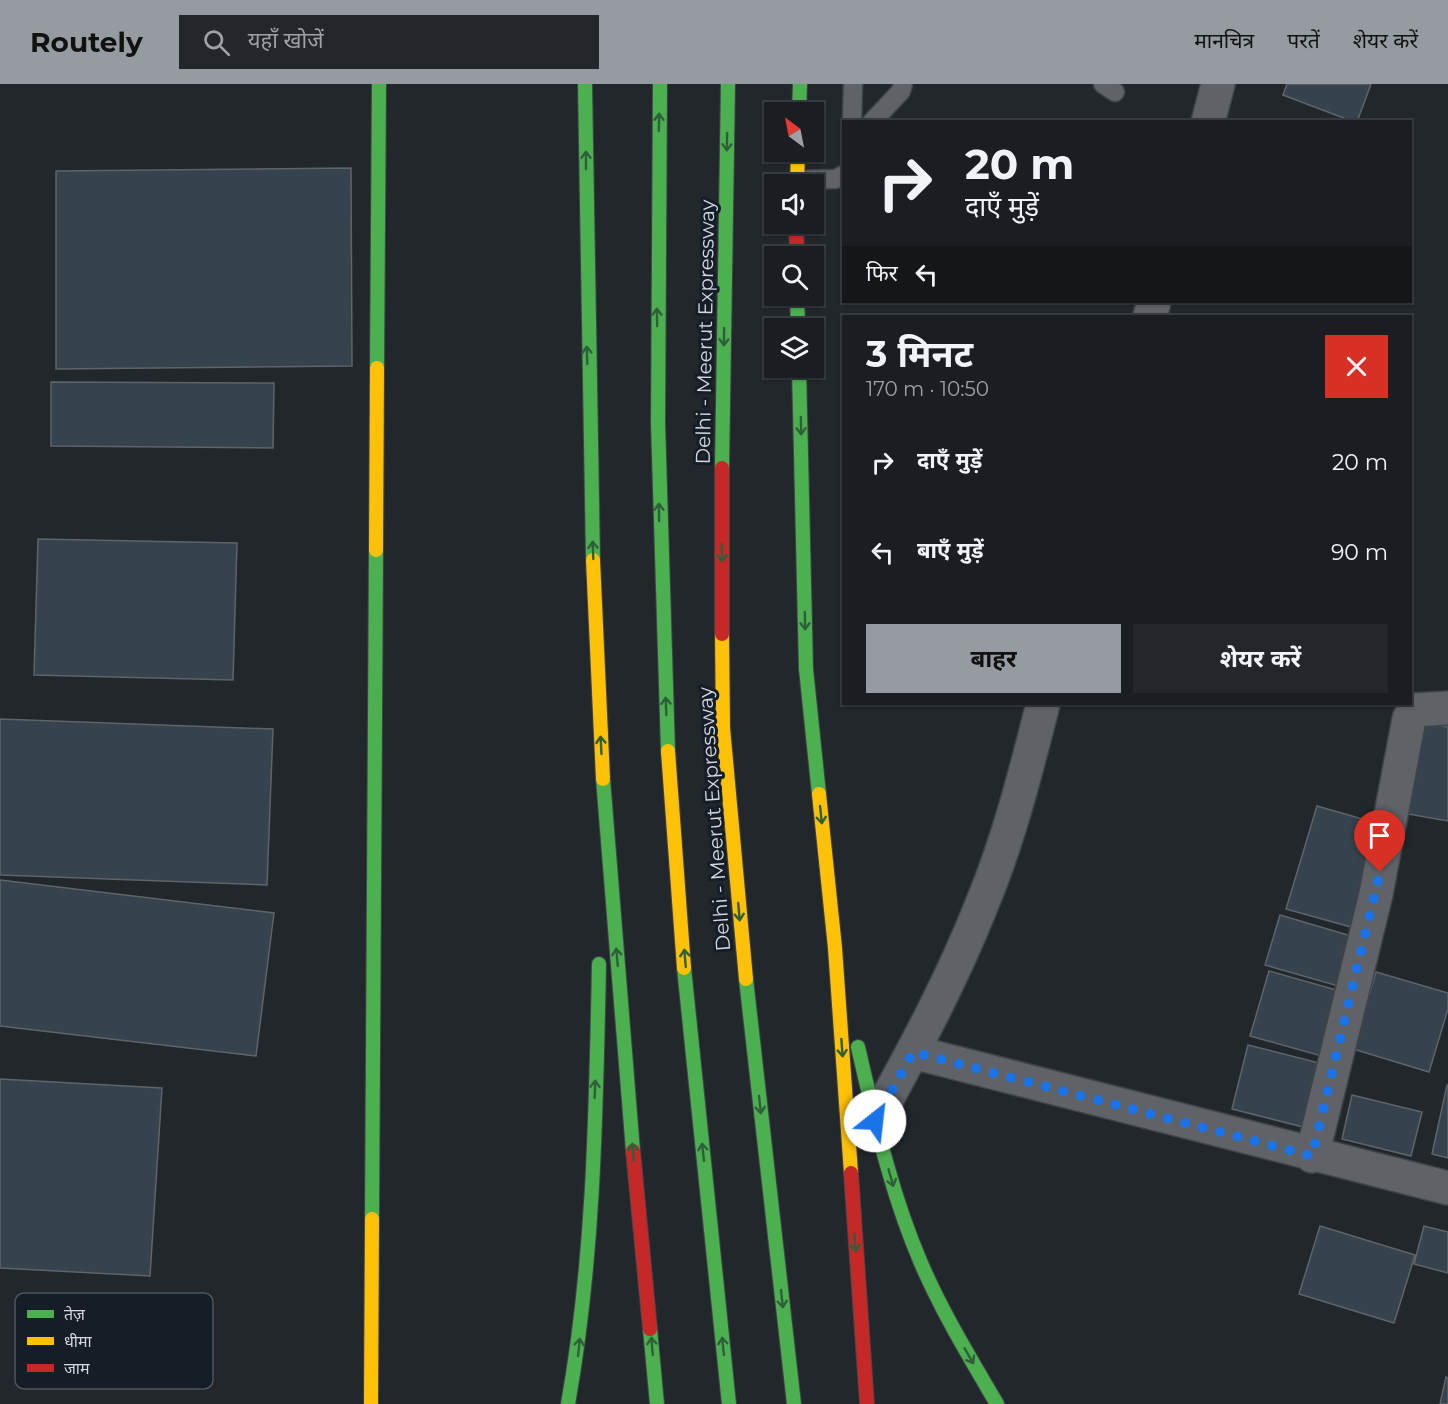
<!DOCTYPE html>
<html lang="hi">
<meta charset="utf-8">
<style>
:root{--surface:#1a1d21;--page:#23262a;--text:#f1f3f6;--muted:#9fa2a5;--line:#383b3f;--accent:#959ba0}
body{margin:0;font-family:Montserrat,"Noto Sans Devanagari",sans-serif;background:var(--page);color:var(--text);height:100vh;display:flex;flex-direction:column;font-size:22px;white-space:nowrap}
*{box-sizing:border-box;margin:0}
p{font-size:20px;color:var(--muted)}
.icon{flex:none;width:33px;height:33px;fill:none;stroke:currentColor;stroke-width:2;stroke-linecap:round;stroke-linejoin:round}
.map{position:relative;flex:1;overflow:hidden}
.sheet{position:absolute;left:842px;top:231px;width:570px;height:390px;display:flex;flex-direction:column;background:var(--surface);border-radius:0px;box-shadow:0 2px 4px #0004,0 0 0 2px var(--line)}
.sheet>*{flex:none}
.hud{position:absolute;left:842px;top:36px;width:570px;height:183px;border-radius:0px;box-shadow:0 2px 4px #0004,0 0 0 2px var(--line);background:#1a1d21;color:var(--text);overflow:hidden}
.needle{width:39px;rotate:328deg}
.buttons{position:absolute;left:764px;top:18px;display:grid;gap:12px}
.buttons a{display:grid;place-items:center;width:60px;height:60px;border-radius:0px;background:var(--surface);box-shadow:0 2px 4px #0004,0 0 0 2px var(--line);font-size:30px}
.pin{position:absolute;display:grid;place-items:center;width:51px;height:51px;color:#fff;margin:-62px -26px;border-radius:50% 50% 50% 0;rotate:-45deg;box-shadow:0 0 6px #0007}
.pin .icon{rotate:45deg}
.me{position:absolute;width:66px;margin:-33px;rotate:29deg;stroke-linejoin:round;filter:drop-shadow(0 0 4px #0008)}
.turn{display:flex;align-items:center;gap:21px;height:126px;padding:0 24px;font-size:27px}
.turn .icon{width:78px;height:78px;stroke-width:2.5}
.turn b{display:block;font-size:42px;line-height:51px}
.then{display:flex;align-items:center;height:57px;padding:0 24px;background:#0003;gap:12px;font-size:22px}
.round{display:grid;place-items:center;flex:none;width:63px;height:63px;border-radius:0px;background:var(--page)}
.headline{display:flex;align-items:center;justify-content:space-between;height:102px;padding:0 24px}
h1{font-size:36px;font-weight:700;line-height:45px}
.cta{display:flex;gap:12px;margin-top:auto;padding:12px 24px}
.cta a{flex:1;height:69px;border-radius:0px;background:var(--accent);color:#111;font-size:24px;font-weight:700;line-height:69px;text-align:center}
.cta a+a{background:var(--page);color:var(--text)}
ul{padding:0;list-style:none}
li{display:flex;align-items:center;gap:18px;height:90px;padding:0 24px}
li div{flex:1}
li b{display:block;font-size:22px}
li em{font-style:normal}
header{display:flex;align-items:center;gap:36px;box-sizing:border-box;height:84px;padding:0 30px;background:var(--accent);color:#111}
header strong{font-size:28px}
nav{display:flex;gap:33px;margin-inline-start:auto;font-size:21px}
.search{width:420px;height:54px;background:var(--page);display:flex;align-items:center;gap:15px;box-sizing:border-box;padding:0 21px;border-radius:0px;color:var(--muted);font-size:22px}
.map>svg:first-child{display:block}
.building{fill:#36434e;stroke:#5f6468;stroke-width:1.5}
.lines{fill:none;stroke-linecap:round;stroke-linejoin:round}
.lane-casing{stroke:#404448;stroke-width:21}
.street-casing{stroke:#404448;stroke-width:36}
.fast-casing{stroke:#404448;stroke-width:16}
.slow-casing{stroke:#404448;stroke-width:16}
.jam-casing{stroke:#404448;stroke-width:16}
.lane{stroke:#5f6367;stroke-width:18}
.street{stroke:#5f6367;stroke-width:33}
.fast{stroke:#4caf50;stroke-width:14}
.slow{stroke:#ffc107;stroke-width:14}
.jam{stroke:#c62828;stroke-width:14}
.oneway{stroke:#2e5f39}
.route{stroke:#1a73e8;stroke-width:10;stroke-dasharray:0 18}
.labels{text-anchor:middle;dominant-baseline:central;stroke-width:6;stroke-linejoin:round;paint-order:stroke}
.street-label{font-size:20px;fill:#d3d9de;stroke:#151e26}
.key{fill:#151e26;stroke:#4e565d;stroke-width:1.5}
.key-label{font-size:16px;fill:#d3d9de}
</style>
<header>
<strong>Routely</strong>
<div class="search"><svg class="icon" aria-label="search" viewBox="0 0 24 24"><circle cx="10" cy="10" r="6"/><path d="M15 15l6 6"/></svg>यहाँ खोजें</div>
<nav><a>मानचित्र</a><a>परतें</a><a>शेयर करें</a></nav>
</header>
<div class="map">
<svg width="1448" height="1320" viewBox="0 0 1448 1320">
<rect width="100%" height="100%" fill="#22272c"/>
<path class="building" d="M1287,0H1371L1357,38H1354L1283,11Z
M351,84L352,282L56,285V87Z
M51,298L274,299L273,364L51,362Z
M38,455L237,459L233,596L34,591Z
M0,635L273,645L267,801L0,791Z
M1419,638L1448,643V737L1402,729Z
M1317,722L1380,740L1351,843L1286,825Z
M0,796L274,829L256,972L0,942Z
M1280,831L1358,854L1342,903L1265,881Z
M1269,887L1347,909L1329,974L1250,952Z
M1376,888L1448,909V925L1429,988L1353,965Z
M1248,961L1327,981L1311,1045L1232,1025Z
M0,995L162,1004L150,1192L0,1184Z
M1447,1001H1448V1074L1432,1070Z
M1352,1011L1422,1028L1411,1072L1342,1055Z
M1320,1142L1415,1171L1394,1239L1299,1210Z
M1424,1142L1448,1148V1189L1414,1180Z
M1446,1293L1448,1294V1320H1440Z"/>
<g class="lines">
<g class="lane-casing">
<path id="lane" d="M1103,0L1115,8
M852,38L853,0
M872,38L901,7L903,0
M797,96L836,95L843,91"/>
</g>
<g class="street-casing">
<path id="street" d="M1208,38L1218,0
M1150,232L1154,218
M913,968L1448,1104
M875,1037C914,966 952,896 982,820C1009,755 1026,687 1043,620
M1312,1072L1376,810L1409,635L1414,626L1448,624"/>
</g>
<g class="fast-casing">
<path id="fast" d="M585,0L593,476
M660,0L658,339L668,667
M799,28L800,0
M797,212L798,244
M377,284L379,0
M799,284L806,585L819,710
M722,384L728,0
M603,695L633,1067
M684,884L729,1320
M746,895L794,1320
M858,963C875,1036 891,1110 921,1179C942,1228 970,1274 997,1320
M372,1135L376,466
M650,1245L657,1320
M568,1320C594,1174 596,1028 599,880"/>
</g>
<g class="slow-casing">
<path id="slow" d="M797,100L798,68
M376,466L377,284
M593,476L603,695
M722,550L723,644L746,895
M668,667L684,884
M819,710L835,864L851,1089
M371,1320L372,1135"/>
</g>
<g class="jam-casing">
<path id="jam" d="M796,140L797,172
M722,384V550
M633,1067L650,1245
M851,1089L867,1320"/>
</g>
<use href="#lane" class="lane"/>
<use href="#street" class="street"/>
<use href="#fast" class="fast"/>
<use href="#slow" class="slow"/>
<use href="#jam" class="jam"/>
</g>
<defs><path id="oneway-shaft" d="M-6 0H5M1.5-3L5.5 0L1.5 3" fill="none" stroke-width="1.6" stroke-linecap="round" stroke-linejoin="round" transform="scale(1.5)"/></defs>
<g class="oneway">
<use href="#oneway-shaft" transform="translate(659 38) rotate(-89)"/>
<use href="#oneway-shaft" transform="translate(727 58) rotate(91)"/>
<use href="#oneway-shaft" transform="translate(586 76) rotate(-90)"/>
<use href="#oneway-shaft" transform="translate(657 233) rotate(-91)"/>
<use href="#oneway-shaft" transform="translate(724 253) rotate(91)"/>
<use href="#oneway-shaft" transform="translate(587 271) rotate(-92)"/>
<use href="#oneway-shaft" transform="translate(801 342) rotate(89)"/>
<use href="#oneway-shaft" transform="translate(659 428) rotate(-91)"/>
<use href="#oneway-shaft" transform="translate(593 466) rotate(-92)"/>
<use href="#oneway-shaft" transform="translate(722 469) rotate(90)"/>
<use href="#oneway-shaft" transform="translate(805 537) rotate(89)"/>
<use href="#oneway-shaft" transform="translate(666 622) rotate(-92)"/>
<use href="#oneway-shaft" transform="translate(601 661) rotate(-93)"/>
<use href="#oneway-shaft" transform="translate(821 731) rotate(84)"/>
<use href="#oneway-shaft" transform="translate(739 828) rotate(85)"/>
<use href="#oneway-shaft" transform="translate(617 873) rotate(-95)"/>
<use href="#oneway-shaft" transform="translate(685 874) rotate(-95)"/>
<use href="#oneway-shaft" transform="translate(842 964) rotate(86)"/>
<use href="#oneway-shaft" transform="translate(595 1005) rotate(-88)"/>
<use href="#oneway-shaft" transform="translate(760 1021) rotate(84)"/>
<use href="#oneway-shaft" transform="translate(633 1068) rotate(-95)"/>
<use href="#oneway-shaft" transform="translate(703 1068) rotate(-96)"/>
<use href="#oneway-shaft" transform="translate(891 1094) rotate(74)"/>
<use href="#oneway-shaft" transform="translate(855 1159) rotate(86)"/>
<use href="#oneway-shaft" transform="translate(782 1215) rotate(84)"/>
<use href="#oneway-shaft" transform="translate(652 1262) rotate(-95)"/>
<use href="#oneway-shaft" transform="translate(723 1262) rotate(-96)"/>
<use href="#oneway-shaft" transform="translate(579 1263) rotate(-84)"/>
<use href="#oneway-shaft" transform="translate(969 1272) rotate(60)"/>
</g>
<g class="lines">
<path class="route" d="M875,1037L913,968L1312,1072L1380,788"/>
</g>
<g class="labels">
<g class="street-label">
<text transform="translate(705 248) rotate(-89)">Delhi - Meerut Expressway</text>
<text transform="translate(714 735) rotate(-94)">Delhi - Meerut Expressway</text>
</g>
</g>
<rect x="15" y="1209" width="198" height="96" rx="9" class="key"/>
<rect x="27" y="1226" width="27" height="8" fill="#4caf50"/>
<rect x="27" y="1253" width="27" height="8" fill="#ffc107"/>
<rect x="27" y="1280" width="27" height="8" fill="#c62828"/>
<g class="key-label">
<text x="64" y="1236">तेज़</text>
<text x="64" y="1263">धीमा</text>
<text x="64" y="1290">जाम</text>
</g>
</svg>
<div class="buttons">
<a><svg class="needle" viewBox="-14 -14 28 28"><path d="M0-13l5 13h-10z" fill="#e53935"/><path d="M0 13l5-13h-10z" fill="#9fa2a5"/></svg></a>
<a><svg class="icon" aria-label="sound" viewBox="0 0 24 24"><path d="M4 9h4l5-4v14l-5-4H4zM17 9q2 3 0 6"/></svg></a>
<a><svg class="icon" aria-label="search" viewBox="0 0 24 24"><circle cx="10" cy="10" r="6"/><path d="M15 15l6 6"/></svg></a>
<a><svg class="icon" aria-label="layers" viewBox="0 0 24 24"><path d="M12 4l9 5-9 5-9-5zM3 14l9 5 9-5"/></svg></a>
</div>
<div class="pin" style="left:1380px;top:788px;background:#d93025"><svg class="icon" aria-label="arrive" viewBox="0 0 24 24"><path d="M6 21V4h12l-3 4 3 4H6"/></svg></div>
<svg class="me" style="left:875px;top:1037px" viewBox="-20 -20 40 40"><circle r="19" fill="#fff"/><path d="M0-13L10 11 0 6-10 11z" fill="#1a73e8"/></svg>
<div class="hud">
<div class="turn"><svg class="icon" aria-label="right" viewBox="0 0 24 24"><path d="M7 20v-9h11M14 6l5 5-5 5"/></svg><div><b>20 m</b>दाएँ मुड़ें</div></div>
<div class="then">फिर<svg class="icon" aria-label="left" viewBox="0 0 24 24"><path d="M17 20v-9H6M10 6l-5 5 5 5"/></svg></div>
</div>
<section class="sheet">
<div class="headline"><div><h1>3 मिनट</h1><p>170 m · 10:50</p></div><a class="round" style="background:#d93025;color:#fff"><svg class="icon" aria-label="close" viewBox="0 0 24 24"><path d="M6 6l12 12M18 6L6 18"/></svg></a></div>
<ul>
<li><svg class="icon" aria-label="right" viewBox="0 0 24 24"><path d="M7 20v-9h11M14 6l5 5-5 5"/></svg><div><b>दाएँ मुड़ें</b></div><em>20 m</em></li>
<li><svg class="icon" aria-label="left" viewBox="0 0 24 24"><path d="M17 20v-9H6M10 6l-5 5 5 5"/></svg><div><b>बाएँ मुड़ें</b></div><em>90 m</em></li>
</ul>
<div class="cta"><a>बाहर</a><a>शेयर करें</a></div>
</section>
</div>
